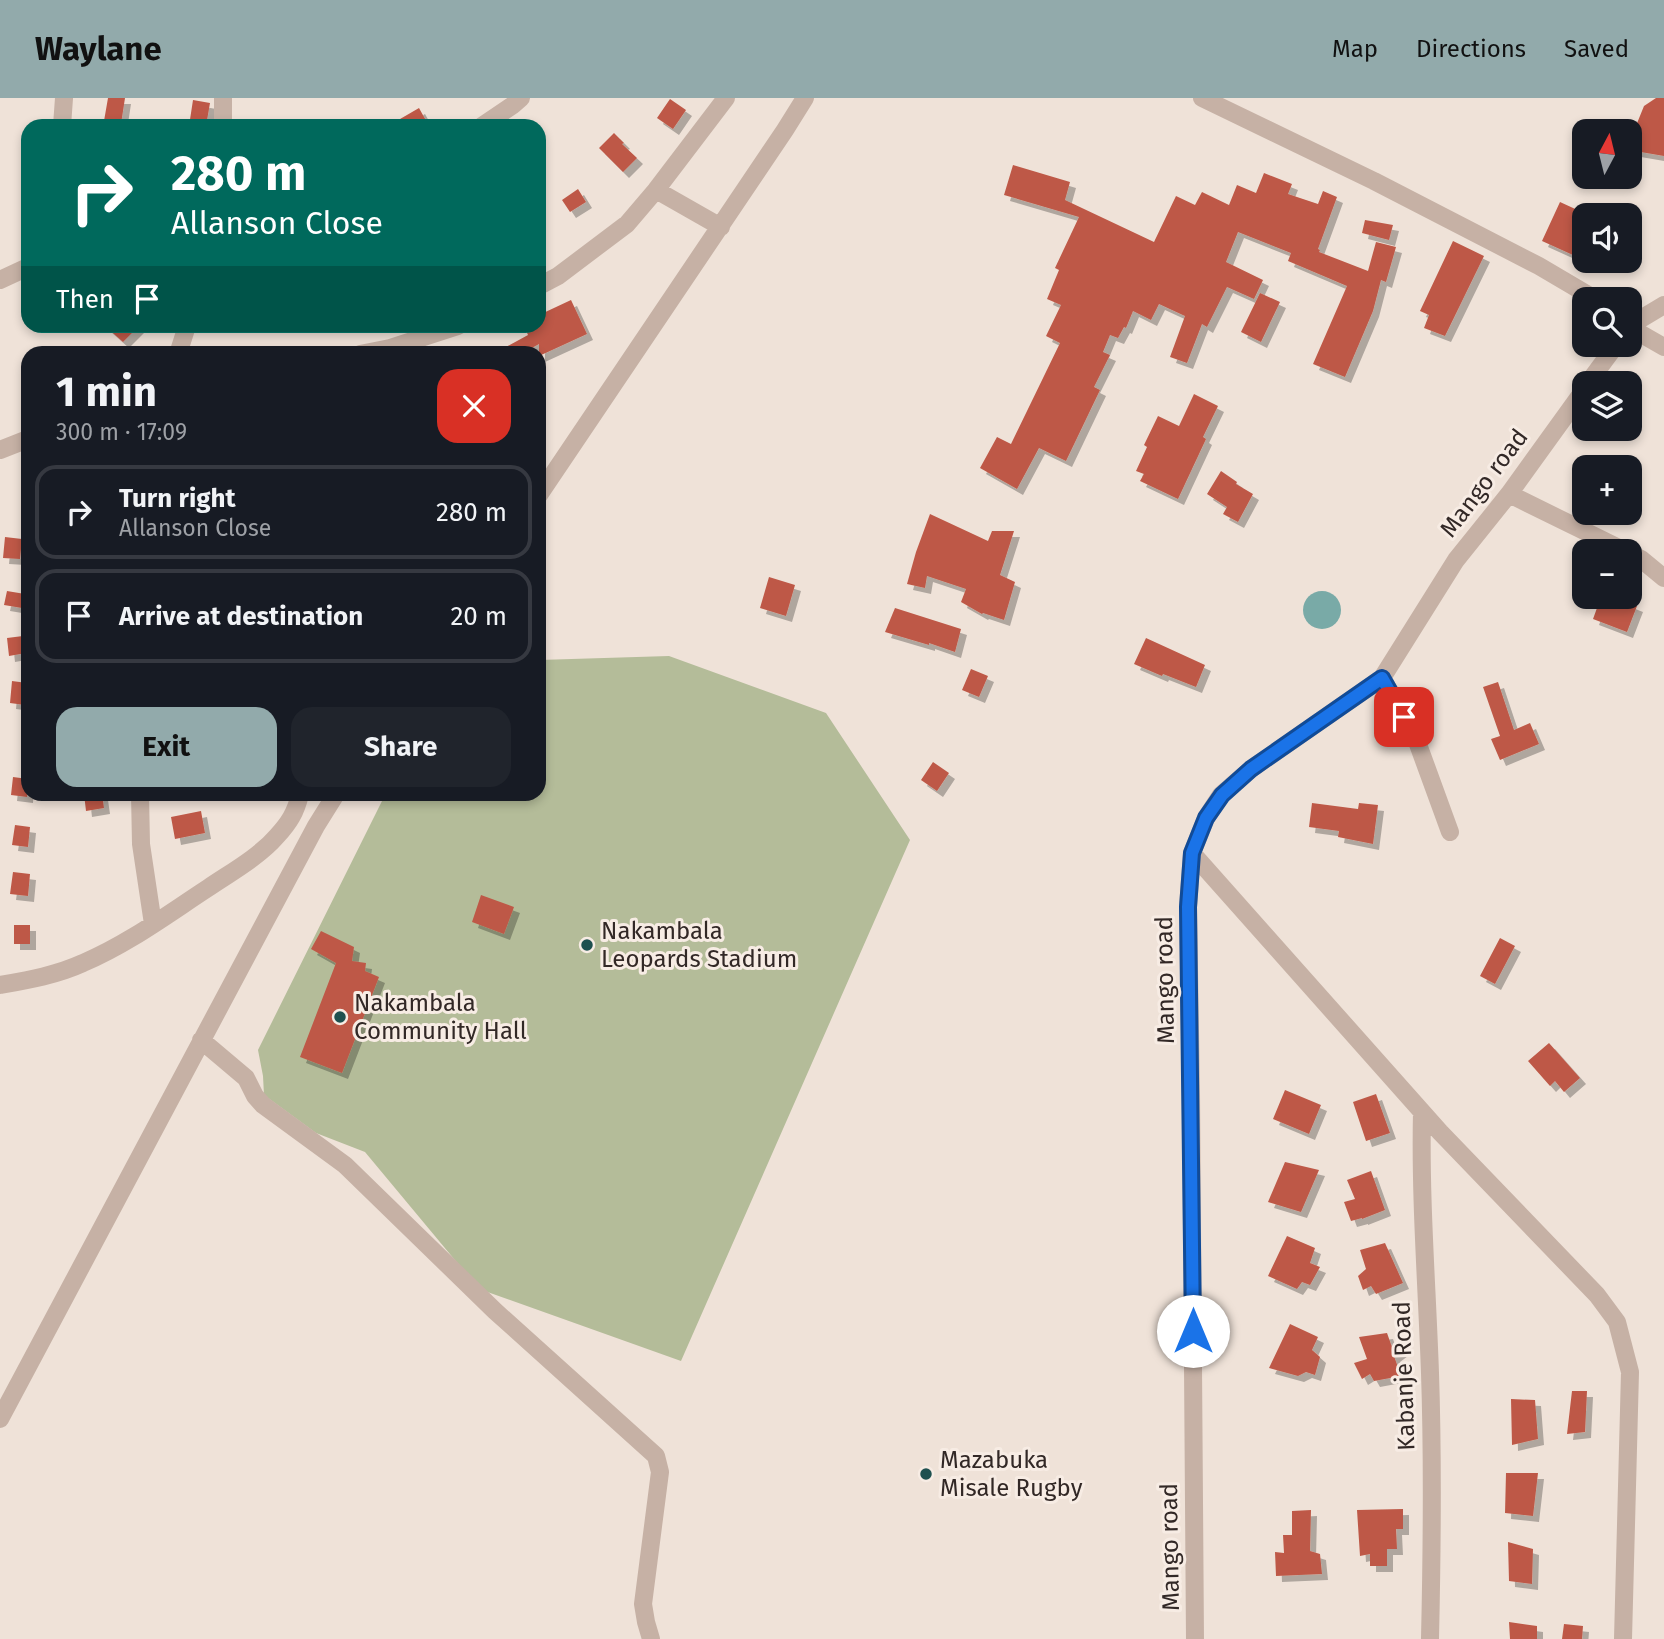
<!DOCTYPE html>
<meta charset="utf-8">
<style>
:root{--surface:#171b24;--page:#20242c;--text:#f1f3f6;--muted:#9ea1a6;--line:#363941;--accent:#92aaab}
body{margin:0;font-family:"Fira Sans",sans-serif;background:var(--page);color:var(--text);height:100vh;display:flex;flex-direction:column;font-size:26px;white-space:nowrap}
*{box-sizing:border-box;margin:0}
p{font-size:23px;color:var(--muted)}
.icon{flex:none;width:38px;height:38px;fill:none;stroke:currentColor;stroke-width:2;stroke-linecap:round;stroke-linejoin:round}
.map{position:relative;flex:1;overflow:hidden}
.details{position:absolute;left:21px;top:248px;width:525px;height:455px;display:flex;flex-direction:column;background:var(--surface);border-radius:21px;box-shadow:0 4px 10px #0003}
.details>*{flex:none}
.guide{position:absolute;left:21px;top:21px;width:525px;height:214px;border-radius:21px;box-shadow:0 4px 10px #0003;background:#00695c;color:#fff;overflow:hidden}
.needle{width:46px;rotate:7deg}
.tools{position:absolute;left:1572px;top:21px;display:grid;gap:14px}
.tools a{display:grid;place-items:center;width:70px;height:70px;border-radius:14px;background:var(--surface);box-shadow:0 4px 10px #0003;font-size:35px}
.pin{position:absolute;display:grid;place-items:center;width:60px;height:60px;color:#fff;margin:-30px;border-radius:14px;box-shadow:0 4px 10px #0006}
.me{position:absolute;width:77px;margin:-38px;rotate:0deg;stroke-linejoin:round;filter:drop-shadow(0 0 5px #0008)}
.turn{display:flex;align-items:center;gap:24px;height:147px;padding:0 35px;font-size:32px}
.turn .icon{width:91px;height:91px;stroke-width:2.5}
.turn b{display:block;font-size:49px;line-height:60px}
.then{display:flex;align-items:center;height:66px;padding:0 35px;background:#0003;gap:14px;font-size:26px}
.round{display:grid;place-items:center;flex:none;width:74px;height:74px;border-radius:21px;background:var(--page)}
.summary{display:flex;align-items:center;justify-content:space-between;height:119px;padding:0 35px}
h1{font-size:42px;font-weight:700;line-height:52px}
.action{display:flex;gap:14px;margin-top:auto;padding:14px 35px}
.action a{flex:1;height:80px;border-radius:21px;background:var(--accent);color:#111;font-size:28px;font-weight:700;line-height:80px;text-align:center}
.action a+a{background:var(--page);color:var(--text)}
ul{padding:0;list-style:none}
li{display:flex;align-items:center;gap:21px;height:94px;margin:0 14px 10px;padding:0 21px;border:4px solid var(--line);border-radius:21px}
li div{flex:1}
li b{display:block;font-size:26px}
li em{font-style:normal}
header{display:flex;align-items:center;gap:42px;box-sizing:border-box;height:98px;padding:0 35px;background:var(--accent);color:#111}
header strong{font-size:33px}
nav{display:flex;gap:38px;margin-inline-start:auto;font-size:24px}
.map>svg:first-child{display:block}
.green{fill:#b4bc99}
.water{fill:#79aaa7}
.building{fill:#be5947;filter:url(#shadow)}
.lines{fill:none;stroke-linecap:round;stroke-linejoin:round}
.street{stroke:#c6b1a5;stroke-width:18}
.route-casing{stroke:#114b97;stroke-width:18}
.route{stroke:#1a73e8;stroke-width:12}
.poi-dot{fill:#1e504f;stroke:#f7ece4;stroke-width:2.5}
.labels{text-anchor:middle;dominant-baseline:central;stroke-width:6;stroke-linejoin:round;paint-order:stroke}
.street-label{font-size:24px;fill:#322826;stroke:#f7ece4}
.poi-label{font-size:24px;fill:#322826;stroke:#f7ece4;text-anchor:start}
</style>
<header>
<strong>Waylane</strong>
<nav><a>Map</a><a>Directions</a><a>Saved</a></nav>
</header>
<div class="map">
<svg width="1664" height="1541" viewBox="0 0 1664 1541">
<defs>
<filter id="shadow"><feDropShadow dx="6" dy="6" stdDeviation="0" flood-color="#0004"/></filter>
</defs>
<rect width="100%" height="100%" fill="#efe2d8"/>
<path class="green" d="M669,558L826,615L910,742L681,1263L479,1191L365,1054L316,1035L264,997L263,978L258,952L385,697L539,696V562Z"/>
<path class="water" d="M1303 512a19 19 0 1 1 38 0a19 19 0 1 1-38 0Z"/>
<path class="building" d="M108,0H125L121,26L104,23Z
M1656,0H1664V58L1629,52V45L1644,8Z
M670,1L686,12L673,31L657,20Z
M193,2L210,5L206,28H189Z
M419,10L429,28H388Z
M614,35L624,45L622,46L637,60L623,74L599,50Z
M1013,67L1070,84L1065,102L1154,144L1176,98L1195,107L1202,94L1229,107L1237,87L1256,95L1264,75L1292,86L1288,96L1318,106L1323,93L1337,99L1318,151L1320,152L1319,154L1368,173L1376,144L1396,149L1386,184L1381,182L1373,213L1345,279L1313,266L1347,188L1288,163L1291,155L1238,134L1226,164L1263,182L1254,201L1227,189L1207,229L1202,226L1187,265L1170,259L1185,218L1159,206L1151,222L1133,213L1126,230L1124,229L1118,240L1110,237L1103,254L1110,257L1094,289L1100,292L1066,363L1039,350L1017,391L980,370L997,339L1011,346L1060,245L1046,238L1061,207L1047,201L1059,172L1055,170L1079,119L1004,97Z
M578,91L586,104L570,114L562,102Z
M1560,104L1584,115V162L1542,143Z
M1365,122L1393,127L1389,142L1362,135Z
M1453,143L1484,158L1445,238L1424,230L1429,217L1420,213Z
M1260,195L1280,204L1261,244L1241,234Z
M571,202L587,236L539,258V246L521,256H493L528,237L524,228H539V217Z
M105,228H139L123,244Z
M1194,296L1218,308L1203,339L1206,341L1178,401L1140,383L1144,376L1136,373L1147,349L1144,347L1158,318L1179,328Z
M1221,373L1237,384L1236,386L1253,396L1238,424L1223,416L1227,409L1207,396Z
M930,416L988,443L992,433H1014L1000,477L1015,484L1004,522L983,515L982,516L961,504L966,491L927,478L925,490L907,486L916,454Z
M5,439L22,441L20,461L3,460Z
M769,479L795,487L786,518L760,510Z
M7,493L25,496L22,510L4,507Z
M1601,499H1614L1637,508L1627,534L1593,521Z
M895,510L961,531L955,554L929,545V547L885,534Z
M23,538L26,555L9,558L7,540Z
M1146,540L1205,567L1196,589L1163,576L1162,578L1134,566Z
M971,571L988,578L979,599L962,592Z
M12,583L27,585L25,607L10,605Z
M1498,584L1514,632L1530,625L1539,646L1500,662L1491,641L1500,638L1483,589Z
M933,664L949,675L937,693L921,682Z
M13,679L28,681L27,699L11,697Z
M84,696H102L104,710L86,713Z
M1312,705L1358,711L1359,705L1378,707L1373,746L1338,739L1339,733L1309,729Z
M201,713L205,735L175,741L171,719Z
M15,727L30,729L28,749L12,747Z
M13,774L30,776L28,798L10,796Z
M481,797L514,809L504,836L472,824Z
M14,827H30V846H14Z
M321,833L354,849L352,863L366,865L365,873L379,879L342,975L300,959L336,865L311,851Z
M1500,840L1515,848L1495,886L1480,878Z
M1549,945L1580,980L1564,994L1555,983L1550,988L1528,963Z
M1285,992L1321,1007L1309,1036L1273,1021Z
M1376,996L1390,1035L1366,1043L1353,1004Z
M1285,1064L1319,1072L1301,1114L1268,1104Z
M1371,1073L1385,1112L1362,1121V1120L1351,1123L1344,1104L1355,1101L1347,1082Z
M1287,1138L1315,1150L1310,1165L1320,1169L1310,1187L1302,1184L1297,1191L1268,1178Z
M1385,1145L1403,1185L1376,1196L1371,1188L1363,1192L1358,1178L1366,1171L1360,1152Z
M1290,1226L1318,1239L1312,1252L1320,1259L1315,1277L1306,1274L1298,1278L1269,1270Z
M1387,1235L1393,1252L1400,1250L1402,1252L1394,1258L1401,1278L1374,1283L1370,1276L1362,1281L1354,1265L1367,1261L1359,1239Z
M1572,1293H1587L1585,1334L1567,1336Z
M1511,1301L1535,1302L1538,1341L1512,1347Z
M1506,1375H1538L1533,1418L1505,1415Z
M1403,1411V1431H1396L1397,1451H1387V1468H1370V1456L1360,1458L1357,1412Z
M1311,1412L1310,1453L1320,1456L1322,1476L1276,1478L1275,1454L1284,1455L1283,1437H1292V1413Z
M1508,1444L1533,1451L1532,1486L1509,1483Z
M1509,1524L1537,1528V1541H1510Z
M1564,1526L1583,1528L1582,1541H1562Z"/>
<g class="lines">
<path class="street" d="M1202,0L1374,83L1539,168L1595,201
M62,28L64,0
M223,28V0
M482,28L513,7L521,0
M656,92L721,129
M0,182L28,169
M539,188L558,178L627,126L656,92L726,0
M1629,228L1664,207
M1629,229L1664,249
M178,256L187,228
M360,256L390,250L458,228
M1588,285L1616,247
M0,352L28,341
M1509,396L1625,453
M539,397L785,32L805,0
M1629,455L1641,461L1664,480
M1382,580L1415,638L1450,734
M140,696L141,746L153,826
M1192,755L1440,1034L1597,1197L1617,1224L1630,1274L1623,1541
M0,887C28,882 57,877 83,865C128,846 168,816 208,790C230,775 259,759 277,738C289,725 296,714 300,696
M201,942L246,980L255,998L263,1007L345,1067L495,1213L656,1358L660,1374L643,1506L646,1524L651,1541
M1422,1014C1420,1101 1427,1188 1430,1275C1433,1363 1432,1452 1430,1541
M0,1321L316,728L336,696
M1195,1541L1191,995L1188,809L1192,755L1206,720L1221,697L1251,671L1382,580L1456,462L1509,396L1584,292"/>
</g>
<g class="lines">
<g class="route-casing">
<path id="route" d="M1193,1233L1188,809L1192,755L1206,720L1222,697L1251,671L1382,580L1404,619"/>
</g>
<use href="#route" class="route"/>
</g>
<g class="poi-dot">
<circle cx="587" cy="847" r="7"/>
<circle cx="340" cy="919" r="7"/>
<circle cx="926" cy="1376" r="7"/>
</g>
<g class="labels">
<g class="street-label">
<text transform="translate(1484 385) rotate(-53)">Mango road</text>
<text transform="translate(1165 882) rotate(-91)">Mango road</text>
<text transform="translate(1404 1278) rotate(-92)">Kabanje Road</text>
<text transform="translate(1170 1449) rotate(-91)">Mango road</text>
</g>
<g class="poi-label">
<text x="601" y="833">Nakambala<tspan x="601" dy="28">Leopards Stadium</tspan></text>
<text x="354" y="905">Nakambala<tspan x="354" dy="28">Community Hall</tspan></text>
<text x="940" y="1362">Mazabuka<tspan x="940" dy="28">Misale Rugby</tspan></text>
</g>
</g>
</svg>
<div class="tools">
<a><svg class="needle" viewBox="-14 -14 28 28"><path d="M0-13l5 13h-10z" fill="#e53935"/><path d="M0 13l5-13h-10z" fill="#9ea1a6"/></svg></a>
<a><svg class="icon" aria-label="sound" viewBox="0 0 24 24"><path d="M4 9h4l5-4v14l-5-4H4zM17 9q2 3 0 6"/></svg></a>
<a><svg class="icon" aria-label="search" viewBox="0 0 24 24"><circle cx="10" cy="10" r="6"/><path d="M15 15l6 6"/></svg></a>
<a><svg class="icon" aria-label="layers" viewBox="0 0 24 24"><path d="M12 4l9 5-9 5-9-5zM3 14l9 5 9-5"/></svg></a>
<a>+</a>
<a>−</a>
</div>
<div class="pin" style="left:1404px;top:619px;background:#d93025"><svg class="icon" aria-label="arrive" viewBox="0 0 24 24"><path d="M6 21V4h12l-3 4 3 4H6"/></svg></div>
<svg class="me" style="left:1193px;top:1233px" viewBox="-20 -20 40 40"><circle r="19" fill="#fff"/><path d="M0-13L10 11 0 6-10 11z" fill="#1a73e8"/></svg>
<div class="guide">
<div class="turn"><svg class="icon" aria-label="right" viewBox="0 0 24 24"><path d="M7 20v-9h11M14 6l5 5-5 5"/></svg><div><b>280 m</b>Allanson Close</div></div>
<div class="then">Then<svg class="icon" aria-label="arrive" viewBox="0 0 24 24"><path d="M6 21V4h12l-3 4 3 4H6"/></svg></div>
</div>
<section class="details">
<div class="summary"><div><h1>1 min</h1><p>300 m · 17:09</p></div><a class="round" style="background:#d93025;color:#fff"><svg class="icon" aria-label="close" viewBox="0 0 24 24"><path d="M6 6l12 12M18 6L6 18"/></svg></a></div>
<ul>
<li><svg class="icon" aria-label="right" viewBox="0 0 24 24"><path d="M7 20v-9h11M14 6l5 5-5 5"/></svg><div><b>Turn right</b><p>Allanson Close</p></div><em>280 m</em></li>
<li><svg class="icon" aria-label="arrive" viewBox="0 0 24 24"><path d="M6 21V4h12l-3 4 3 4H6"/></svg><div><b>Arrive at destination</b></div><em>20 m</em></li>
</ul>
<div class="action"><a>Exit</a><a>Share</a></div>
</section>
</div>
